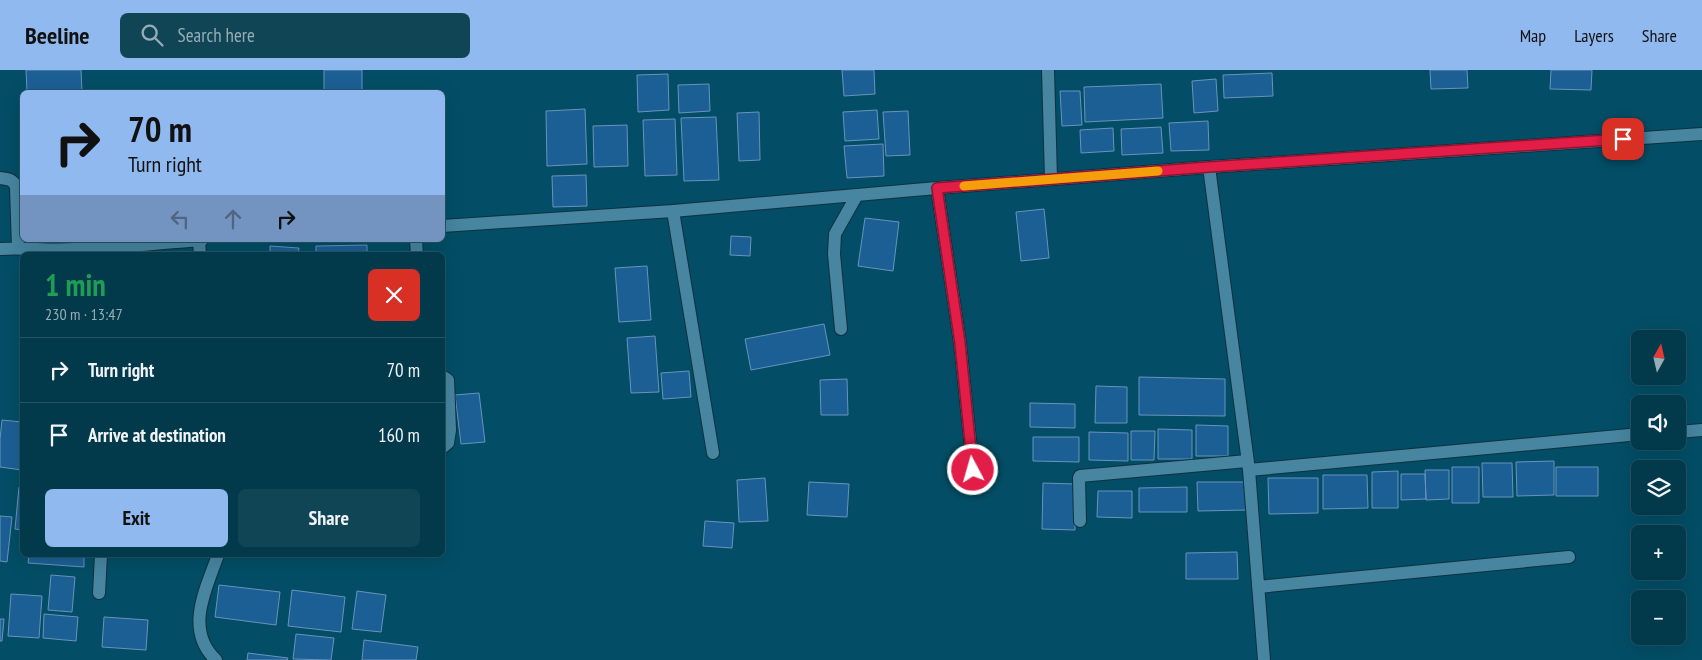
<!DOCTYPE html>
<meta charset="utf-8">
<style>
:root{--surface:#023a4c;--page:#104556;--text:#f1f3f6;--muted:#96adb5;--line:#235464;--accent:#90b9f0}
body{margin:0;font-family:"PT Sans Narrow",sans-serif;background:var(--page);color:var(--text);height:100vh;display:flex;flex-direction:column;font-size:19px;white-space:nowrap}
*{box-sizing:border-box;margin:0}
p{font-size:16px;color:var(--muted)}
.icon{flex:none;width:28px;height:28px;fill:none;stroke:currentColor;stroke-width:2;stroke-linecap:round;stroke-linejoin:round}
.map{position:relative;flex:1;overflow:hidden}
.panel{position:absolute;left:20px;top:182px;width:425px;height:305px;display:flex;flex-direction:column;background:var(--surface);border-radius:8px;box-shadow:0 5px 20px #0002,0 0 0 1px var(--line)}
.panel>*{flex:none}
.guide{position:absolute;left:20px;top:20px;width:425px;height:152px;border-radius:8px;box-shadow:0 5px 20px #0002,0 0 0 1px var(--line);background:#90b9f0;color:#111;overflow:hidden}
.needle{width:32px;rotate:8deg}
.buttons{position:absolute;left:1631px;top:260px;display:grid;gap:10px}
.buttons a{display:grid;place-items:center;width:55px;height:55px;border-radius:8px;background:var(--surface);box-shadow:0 5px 20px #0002,0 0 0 1px var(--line);font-size:25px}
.pin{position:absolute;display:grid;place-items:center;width:42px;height:42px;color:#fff;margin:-21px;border-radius:10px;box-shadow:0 2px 8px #0006}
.me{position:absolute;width:55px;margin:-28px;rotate:354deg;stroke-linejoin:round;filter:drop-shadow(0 0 4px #0008)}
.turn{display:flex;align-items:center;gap:18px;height:105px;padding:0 25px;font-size:22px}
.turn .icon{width:65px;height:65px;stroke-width:2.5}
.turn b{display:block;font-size:35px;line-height:42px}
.lanes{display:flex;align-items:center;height:48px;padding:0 25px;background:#0003;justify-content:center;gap:25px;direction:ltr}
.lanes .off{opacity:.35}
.round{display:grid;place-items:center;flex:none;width:52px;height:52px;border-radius:8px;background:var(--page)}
.headline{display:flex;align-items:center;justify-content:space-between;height:85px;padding:0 25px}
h1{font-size:30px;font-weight:600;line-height:38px;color:#1e9e55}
.button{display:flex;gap:10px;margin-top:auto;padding:10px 25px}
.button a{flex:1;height:58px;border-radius:8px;background:var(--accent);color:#111;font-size:20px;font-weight:600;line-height:58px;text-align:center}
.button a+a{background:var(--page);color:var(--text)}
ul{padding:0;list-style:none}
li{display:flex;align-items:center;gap:15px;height:65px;padding:0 25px;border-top:1px solid var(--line)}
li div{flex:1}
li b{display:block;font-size:19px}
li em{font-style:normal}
header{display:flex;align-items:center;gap:30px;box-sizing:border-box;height:70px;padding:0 25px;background:var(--accent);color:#111}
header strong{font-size:24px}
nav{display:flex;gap:28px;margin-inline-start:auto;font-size:18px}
.search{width:350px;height:45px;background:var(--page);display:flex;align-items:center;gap:12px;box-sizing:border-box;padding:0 18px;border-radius:8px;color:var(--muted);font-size:19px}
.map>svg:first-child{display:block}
.building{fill:#1c5f95;stroke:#6993bb}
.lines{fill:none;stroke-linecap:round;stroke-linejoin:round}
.minor-casing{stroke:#0f313e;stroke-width:14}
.minor{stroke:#4785a0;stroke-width:12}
.route-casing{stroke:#92132f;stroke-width:12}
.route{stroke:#e11d48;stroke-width:9}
.slow{stroke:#f59e0b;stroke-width:9}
</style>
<header>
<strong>Beeline</strong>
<div class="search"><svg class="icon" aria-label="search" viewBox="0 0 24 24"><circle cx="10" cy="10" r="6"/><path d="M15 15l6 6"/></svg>Search here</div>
<nav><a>Map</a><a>Layers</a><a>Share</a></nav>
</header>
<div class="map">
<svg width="1702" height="590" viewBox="0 0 1702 590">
<rect width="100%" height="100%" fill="#034e66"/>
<path class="building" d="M26,0H81L82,22H27Z
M324,0H362V22H324Z
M842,0H874L875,24L844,26Z
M1430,0H1467L1468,18L1431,19Z
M1551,0H1592L1591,20L1550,19Z
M1272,3L1273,26L1224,28L1223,5Z
M668,4L669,40L638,42L637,5Z
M1216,9L1218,41L1194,43L1192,11Z
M709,14L710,41L679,43L678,15Z
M1161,14L1163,48L1085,52L1084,17Z
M1060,21H1080L1082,55L1062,56Z
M585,39L587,94L547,96L546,41Z
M877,40L879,69L845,71L843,42Z
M908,41L910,85L886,86L883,42Z
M759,42L760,90L739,91L737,43Z
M716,47L719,110L684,111L681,48Z
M675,49L677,105L645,106L643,50Z
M1208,51L1209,80L1171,81L1169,53Z
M627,55L628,96L594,97L593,56Z
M1161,57L1163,83L1122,85L1121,59Z
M1113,58L1114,81L1081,83L1080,60Z
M883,74L884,106L847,108L844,76Z
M586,105L587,136L553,137L552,106Z
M1044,139L1049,188L1021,191L1016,142Z
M865,148L899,152L893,201L858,196Z
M731,166L751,167L750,186L730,185Z
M367,175V185H316V176Z
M270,176L299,178L298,185H270Z
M647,196L651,250L619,252L615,198Z
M824,254L830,285L751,300L745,269Z
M655,266L659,322L631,323L627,268Z
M689,301L691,327L663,329L661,303Z
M1139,307L1225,309V346L1139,345Z
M847,309L848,345H821L820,310Z
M1096,316L1127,317V353H1095Z
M479,323L485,372L461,374L455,325Z
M1030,333L1075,334V358L1030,357Z
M2,350L22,352V400L0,397V369Z
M1196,355L1228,356V386H1196Z
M1158,359L1192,360V389H1158Z
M1131,361H1155L1154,390H1131Z
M1089,362L1128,363V391L1089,390Z
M1033,367H1079V392L1033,391Z
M1554,391V425L1517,426L1516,392Z
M1482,393H1512L1513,427H1483Z
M1452,397H1479V433H1452Z
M1556,397H1598V426H1556Z
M1425,400H1449V429L1426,430Z
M1398,401V438H1372V402Z
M1401,404H1425L1426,429L1401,430Z
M1323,405H1367L1368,438L1323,439Z
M765,408L768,451L739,452L737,410Z
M1268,408H1318V443L1269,444Z
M809,412L849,414L847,447L807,445Z
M1197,412H1246L1247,440L1198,441Z
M1043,413L1075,414V460L1042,459Z
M19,417H22V460L15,459Z
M1187,417V442H1139V418Z
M1098,421H1132V448L1097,447Z
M0,446L12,447L7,492L0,491Z
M705,451L734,453L732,478L703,476Z
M1237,482L1238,509H1186V483Z
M29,485H84V497L28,493Z
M51,505L75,507L72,542L48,540Z
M219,515L280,522L276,555L215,547Z
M292,520L345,527L341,562L288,556Z
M357,521L386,525L381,562L352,559Z
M11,524L42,526L39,568L8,566Z
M44,544L78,547L76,571L43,568Z
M104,547L148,550L146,580L102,577Z
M0,549H4L2,571H0Z
M296,564L334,568L331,590L293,589Z
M364,570L418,577L416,590H362Z
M248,583L288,588L287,590H247Z"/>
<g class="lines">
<g class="minor-casing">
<path id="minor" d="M1048,0L1051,109
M1209,97L1702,64
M0,108C8,109 13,109 16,117L18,178
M937,118L960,273L975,418
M673,141L713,383
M442,156L673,141L937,118L1209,97L1249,400L1640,364
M199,170L200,185
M416,170L417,185
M0,179C24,177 49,181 74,179C116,178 159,173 202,170
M841,259L834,184L835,164L857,125
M442,306L448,310L450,360L448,373L442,378
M1678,362L1702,360
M1249,400L1264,590
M1080,451L1079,408L1080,406L1247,391
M1258,517L1569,487
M99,523L101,485
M216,590C184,560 206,519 218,485"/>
</g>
<use href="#minor" class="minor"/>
</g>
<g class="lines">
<g class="route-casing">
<path id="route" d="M973,400L960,273L937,118L1209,97L1623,69"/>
</g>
<use href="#route" class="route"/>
<path class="slow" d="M964,116L1158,101"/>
</g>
</svg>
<div class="buttons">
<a><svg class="needle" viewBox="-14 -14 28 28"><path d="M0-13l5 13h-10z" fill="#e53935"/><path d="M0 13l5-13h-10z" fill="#96adb5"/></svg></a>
<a><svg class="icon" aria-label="sound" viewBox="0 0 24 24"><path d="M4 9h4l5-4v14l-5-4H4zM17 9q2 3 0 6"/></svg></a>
<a><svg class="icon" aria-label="layers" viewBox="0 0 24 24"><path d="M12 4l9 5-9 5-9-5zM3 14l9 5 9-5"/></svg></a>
<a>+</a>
<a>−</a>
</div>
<div class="pin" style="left:1623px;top:69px;background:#d93025"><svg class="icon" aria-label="arrive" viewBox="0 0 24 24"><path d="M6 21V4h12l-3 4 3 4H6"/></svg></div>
<svg class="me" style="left:973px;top:400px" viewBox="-20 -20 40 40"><circle r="17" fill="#e11d48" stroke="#fff" stroke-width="3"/><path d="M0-11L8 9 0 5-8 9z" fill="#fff"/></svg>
<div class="guide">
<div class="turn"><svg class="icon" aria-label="right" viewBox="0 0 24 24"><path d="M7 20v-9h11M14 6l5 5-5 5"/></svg><div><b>70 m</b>Turn right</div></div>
<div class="lanes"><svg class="icon off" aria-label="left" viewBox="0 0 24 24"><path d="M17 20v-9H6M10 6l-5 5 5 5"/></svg><svg class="icon off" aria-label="ahead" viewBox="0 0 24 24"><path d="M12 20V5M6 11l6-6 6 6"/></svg><svg class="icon" aria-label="right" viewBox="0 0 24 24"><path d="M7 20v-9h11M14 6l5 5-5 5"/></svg></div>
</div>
<section class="panel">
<div class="headline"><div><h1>1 min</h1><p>230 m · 13:47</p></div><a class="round" style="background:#d93025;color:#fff"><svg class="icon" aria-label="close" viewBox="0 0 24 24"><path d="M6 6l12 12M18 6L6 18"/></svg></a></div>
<ul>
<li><svg class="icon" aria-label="right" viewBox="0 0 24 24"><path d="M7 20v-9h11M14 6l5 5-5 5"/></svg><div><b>Turn right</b></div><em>70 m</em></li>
<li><svg class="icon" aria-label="arrive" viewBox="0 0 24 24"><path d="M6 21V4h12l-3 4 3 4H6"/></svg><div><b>Arrive at destination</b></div><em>160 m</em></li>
</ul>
<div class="button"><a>Exit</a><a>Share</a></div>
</section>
</div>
